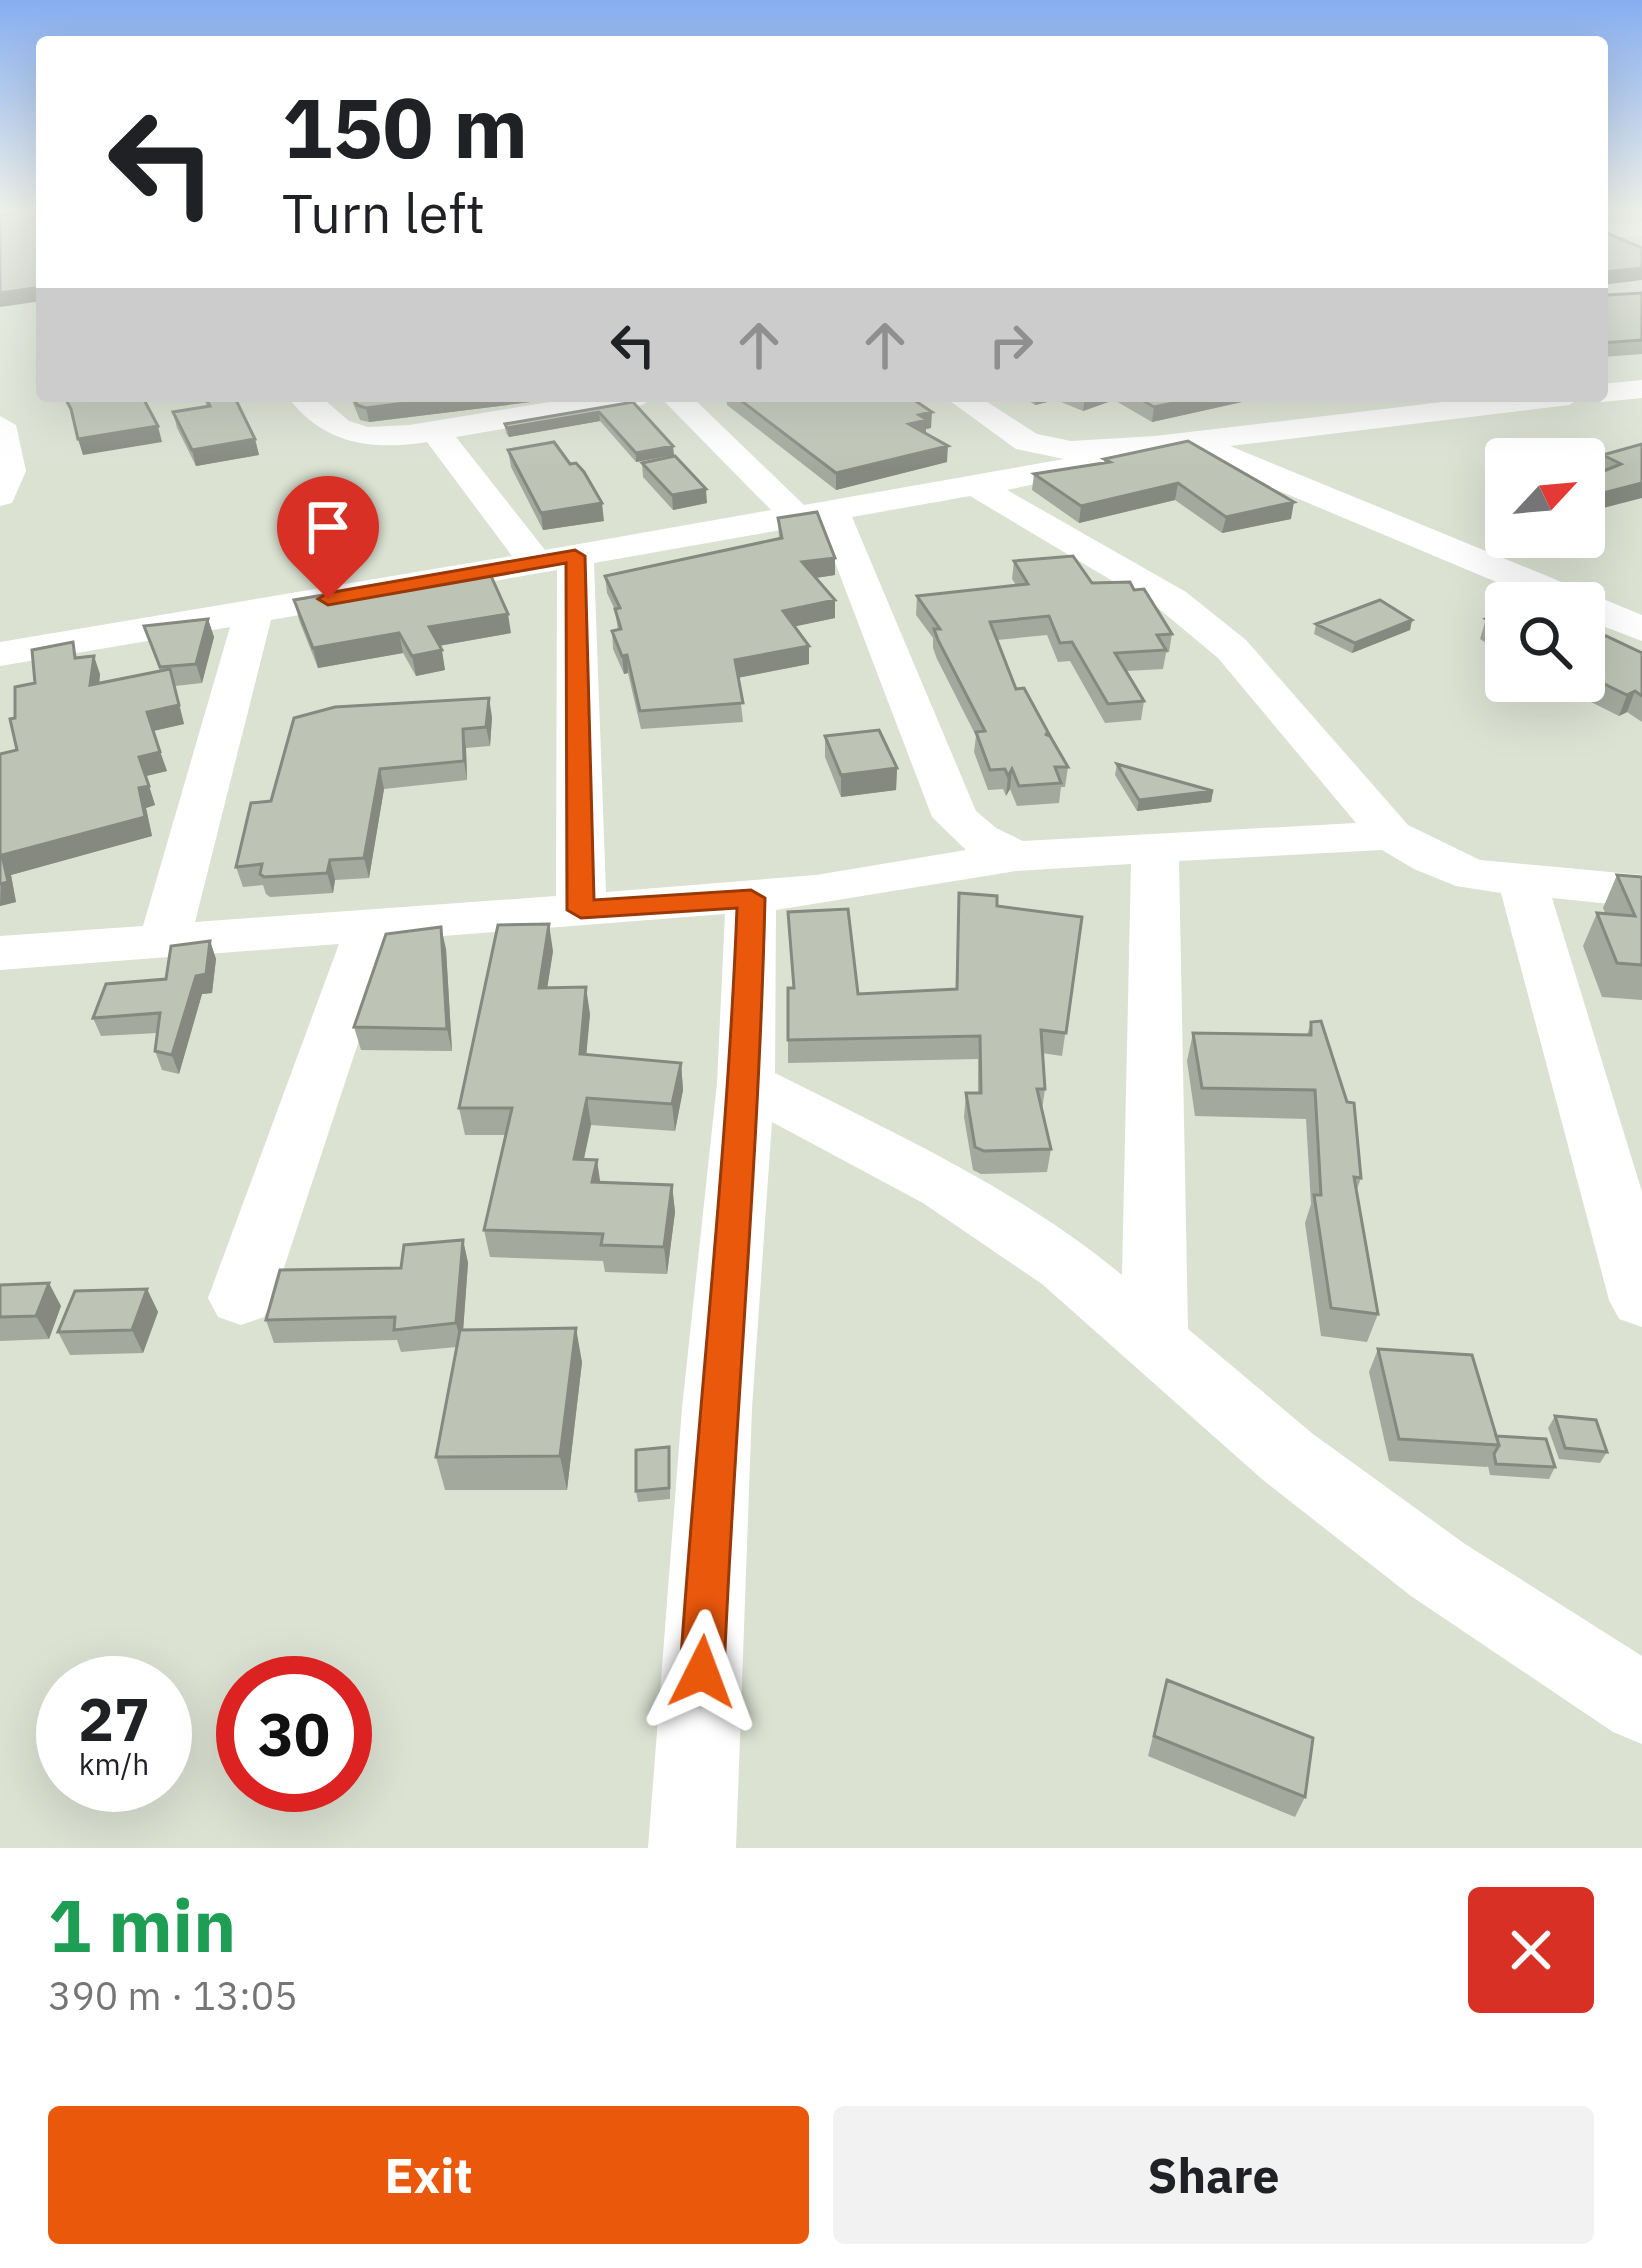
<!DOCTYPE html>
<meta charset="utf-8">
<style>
:root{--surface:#fff;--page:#f2f2f2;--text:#202124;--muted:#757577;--accent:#ea580c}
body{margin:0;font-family:"IBM Plex Sans",sans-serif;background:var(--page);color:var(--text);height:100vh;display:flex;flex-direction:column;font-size:45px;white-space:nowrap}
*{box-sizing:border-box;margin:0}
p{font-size:39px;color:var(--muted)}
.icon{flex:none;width:66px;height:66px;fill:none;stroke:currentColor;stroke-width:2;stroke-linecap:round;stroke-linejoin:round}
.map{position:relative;height:1848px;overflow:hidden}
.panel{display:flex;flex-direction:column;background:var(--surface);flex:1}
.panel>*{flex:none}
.guide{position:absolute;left:36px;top:36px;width:1572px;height:366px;border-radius:12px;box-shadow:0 12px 48px #0002;background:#fff;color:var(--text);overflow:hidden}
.needle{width:78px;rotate:64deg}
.fabs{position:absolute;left:1485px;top:438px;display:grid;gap:24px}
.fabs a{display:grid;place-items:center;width:120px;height:120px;border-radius:12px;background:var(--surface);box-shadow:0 12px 48px #0002;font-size:60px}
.speed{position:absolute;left:36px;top:1656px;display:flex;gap:24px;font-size:60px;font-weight:700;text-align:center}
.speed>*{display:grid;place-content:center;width:156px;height:156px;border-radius:50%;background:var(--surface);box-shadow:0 12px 48px #0002;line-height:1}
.speed small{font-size:30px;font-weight:400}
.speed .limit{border:18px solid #d22;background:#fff;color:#111}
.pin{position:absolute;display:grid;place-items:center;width:102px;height:102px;color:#fff;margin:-123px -51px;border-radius:50% 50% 50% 0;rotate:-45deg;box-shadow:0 0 12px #0007}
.pin .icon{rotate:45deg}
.me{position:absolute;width:132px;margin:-66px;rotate:3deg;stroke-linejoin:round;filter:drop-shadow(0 0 9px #0008)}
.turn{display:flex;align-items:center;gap:42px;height:252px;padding:0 48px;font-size:54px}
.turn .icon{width:156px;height:156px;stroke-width:2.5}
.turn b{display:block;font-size:84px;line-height:102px}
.lanes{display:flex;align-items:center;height:114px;padding:0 48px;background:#0003;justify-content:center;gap:60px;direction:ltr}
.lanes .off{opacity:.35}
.round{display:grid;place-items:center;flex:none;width:126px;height:126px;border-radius:12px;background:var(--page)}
.headline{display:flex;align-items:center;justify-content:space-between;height:204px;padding:0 48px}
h1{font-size:72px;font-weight:800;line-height:90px;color:#1e9e55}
.primary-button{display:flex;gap:24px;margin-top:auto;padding:24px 48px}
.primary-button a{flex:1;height:138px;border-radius:12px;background:var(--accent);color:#fff;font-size:48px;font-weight:800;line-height:138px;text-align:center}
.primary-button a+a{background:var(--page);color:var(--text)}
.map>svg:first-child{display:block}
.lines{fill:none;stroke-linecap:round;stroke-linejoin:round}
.minor{fill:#fff;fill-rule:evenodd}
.wall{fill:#a3a99c}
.shaded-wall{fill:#85897f}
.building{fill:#bec4b5;stroke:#85897f;stroke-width:3}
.route{fill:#ea580c;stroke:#983908;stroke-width:3}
</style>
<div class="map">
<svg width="1642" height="1848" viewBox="0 0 1642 1848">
<rect width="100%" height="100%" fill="#dbe2d2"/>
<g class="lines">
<path class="minor" d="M1642,222V236L1602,239V225Z
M1642,380V398L1602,402L1589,396H1602V384Z
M287,396H320L349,421L368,427L409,425L587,396H657L642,405L456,437L545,550L771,510L659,396H691L804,505L1064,459L1016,449L943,396H978L1037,434L1071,441L1155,436L1493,396H1584L1569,405L1230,446L1642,615V641L1584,619V603H1546L1187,452L1007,490L1186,592L1246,640L1408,825L1480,860L1642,875V907L1552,898L1642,1192V1327L1619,1319L1609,1300L1501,893L1456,886L1414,869L1382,850L1179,861L1188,1329L1313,1434L1465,1544L1642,1656V1744L1613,1732L1411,1596L1263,1480L1042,1284L923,1203L772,1122L752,1408L736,1848H648L682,1408L717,1083L725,914L392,940L274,1298L264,1317L241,1325L218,1317L208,1298L339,944L0,970V936L143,926L230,627L0,666V642L512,556L427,442C370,451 323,444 287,396ZM970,496L1158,608L1218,658L1356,823L1023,841L996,828L976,811L852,517ZM820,523L932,817L966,850L816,875L606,892L594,563ZM557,570L556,896L195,922L271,620ZM1131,864L1122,1275C1018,1189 894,1133 775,1073L776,910L1016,871Z
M0,416L16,425L26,471L12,503L0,506Z"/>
</g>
<path class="wall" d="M1602,291L1607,295L1642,293V354L1602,357Z
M202,396H234L255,439L259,455L196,466L177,428L173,412L207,406Z
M350,396H580L369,422L360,420Z
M726,396H908L931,428L926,429V433L947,462L836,490L727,405Z
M1021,396H1291L1268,402L1260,398L1152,422L1114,400L1083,411L1056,400L1035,405Z
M633,402L674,455L636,462L600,421L509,437L506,433L505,424Z
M1642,444L1584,513L1600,472L1597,471L1603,455Z
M508,450L570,464L604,521L543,530L511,467Z
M1104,459L1291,519L1222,533L1175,500L1079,523L1032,490L1034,474L1104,463Z
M642,463L707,503L673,510L643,477Z
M778,518L835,558V575L815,578L835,600V618L794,626L809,646V664L738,678L743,722L641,729L628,673L624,674L613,649L612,631L618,630L615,610L607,593L605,576L779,539Z
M1014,561L1092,583L1134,590L1172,634L1169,652L1166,653L1163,669L1126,671L1144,701L1141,720L1105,723L1070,661L1058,662L1047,635L997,640L1016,689L1049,736L1068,767L1065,787H1061L1059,803L1017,806L1010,789L1006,796L1003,789L988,790L974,752L976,736L937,659L933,648V638L916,615L917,596L1016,585L1012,579Z
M294,600L511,633L439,646L445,670L416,676L403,653L318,668L299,620Z
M1506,614V656L1480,639L1486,619Z
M208,619L214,637L202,683L175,686L184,724L153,731L167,771L146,776L155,805L146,808L152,836L11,875L16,902L0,906V754L17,750L15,718L35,683L78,658L100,674L99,684L160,671L144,626Z
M1412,620L1410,630L1352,653L1314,634L1316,624Z
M1584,636L1593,641L1642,653V722L1627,712L1619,716L1549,681H1584Z
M492,717L490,746L466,748L467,780L384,789L369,878L335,880L333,893L270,897L266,894L263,885L243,887L236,867L271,801Z
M825,736L897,768L896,790L841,797L825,757Z
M1117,764L1213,791L1211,802L1137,811L1115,775Z
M1617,875L1642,877V1000L1602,997L1583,946L1597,913H1605L1603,908Z
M959,893L997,906L1082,917L1062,1056L1042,1053L1045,1089L1042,1110L1051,1149L1047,1172L981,1174L973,1170L964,1117L966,1093H978V1059L788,1063V988H793L788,912L858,994L956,989Z
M210,941L216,959L212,993L202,994L179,1074L162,1070L155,1051L157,1033L101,1036L93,1018L166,979Z
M446,949L452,1051L361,1050L354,1027Z
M553,951L547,988L590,1014L586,1054L681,1063L683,1090L675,1131L591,1125L584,1159L600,1183L672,1185L675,1212L667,1274L605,1272L603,1261L490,1257L484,1230L506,1135H465L459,1108Z
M1311,1022L1361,1178L1356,1192L1378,1314L1367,1342L1321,1336L1305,1223L1311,1204L1306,1119L1195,1116L1187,1061L1193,1033L1307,1035Z
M463,1240L468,1263L463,1330L582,1362L567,1490H445L436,1457L457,1347L401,1352L397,1340L274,1343L266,1320L401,1268Z
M0,1285L61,1306L49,1339L0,1341Z
M147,1289L158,1312L143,1353L70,1355L58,1332Z
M1378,1349L1496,1436L1555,1467L1549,1479L1490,1475L1488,1466L1487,1467L1389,1461L1369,1372Z
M1555,1416L1607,1452L1600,1463L1559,1459L1548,1428Z
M670,1458V1499L638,1502L636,1491Z
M1167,1680L1305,1797L1295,1817L1148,1756Z"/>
<path class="shaded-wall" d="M1642,268V280L1602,285L1603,272Z
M42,287V301L0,307V293Z
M460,396H580L369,422L366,408Z
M1036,396H1056V400L1035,405Z
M1115,396L1114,400L1083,411L1085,397Z
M1206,396H1260V398L1152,422L1154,407Z
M1270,396H1291L1268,402Z
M599,412L600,421L509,437L507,428Z
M932,412L931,428L926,429V436L909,424L919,415Z
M158,426L162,442L83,455L78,439Z
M255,439L259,455L196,466L192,450Z
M673,446L674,455L636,462V453Z
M948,446L947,462L836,490V473Z
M1178,483L1175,500L1079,523L1081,506Z
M1642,483V498L1584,513V498Z
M706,489L707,503L673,510L672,495Z
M1294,502L1291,519L1222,533L1226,517Z
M602,503L604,521L543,530L541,513Z
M835,558V575L802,580V562Z
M835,600V618L783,629V611Z
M508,614L511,633L432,647L429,627Z
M208,619L214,637L202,683L196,664Z
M1412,620L1410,630L1352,653L1355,643Z
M399,633L403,653L318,668L313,648Z
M809,646V664L736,678L735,660Z
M442,650L445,670L416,676L412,656Z
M627,655L628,673L624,674L622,656Z
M94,656L100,674L97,704L90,685Z
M170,669L184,724L153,731L147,712Z
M1635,691L1627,712L1619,716L1627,695Z
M489,698L492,717L490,746L486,727Z
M463,729L466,748L467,780L464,761Z
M160,752L167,771L146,776L139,757Z
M897,768L896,790L841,797V775Z
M380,769L384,789L369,878L364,858Z
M1012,769L1010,789L1006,796L1008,776Z
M149,786L155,805L146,808L152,836L11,875L16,902L0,906L2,855L139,788Z
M1213,791L1211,802L1137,811L1139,800Z
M330,860L335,880L333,893L327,873Z
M549,924L553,951L543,1015L539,988Z
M441,927L446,949L452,1051L447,1029Z
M210,941L216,959L212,993L202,994L179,1074L172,1055L196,976Z
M586,987L590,1014L584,1081L580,1054Z
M681,1063L683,1090L675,1131L672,1104Z
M587,1098L591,1125L578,1186L574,1159Z
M597,1160L601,1187L592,1182Z
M672,1185L675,1212L667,1274L664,1247Z
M463,1240L468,1263L462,1346L456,1323Z
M49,1283L61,1306L49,1339L36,1316Z
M147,1289L158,1312L143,1353L132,1330Z
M576,1328L582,1362L567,1490L560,1456Z"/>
<path class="building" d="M42,209V287L0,293V215Z
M1602,231L1642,248V268L1603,272L1602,286Z
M1602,291L1607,295L1642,293V340L1602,343Z
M64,396H142L158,426L78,439L71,409Z
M205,396H234L255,439L192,450L173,412L210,406Z
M353,396H460L366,408L357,405Z
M735,396H908L932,412L919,415L927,420L909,424L948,446L836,473Z
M1135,396H1206L1154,407Z
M633,402L673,446L636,453L599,412L507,428L505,424Z
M1188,441L1294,502L1226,517L1178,483L1081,506L1034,474L1110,462L1104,459Z
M554,442L570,464L576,463L584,472L602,503L541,513L508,450Z
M1642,444V483L1584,498V479L1621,464L1603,455Z
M675,456L706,489L672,495L642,463Z
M817,512L835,558L802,562L835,600L783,611L809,646L735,660L743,703L640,711L627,655L622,656L612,631L621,629L615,609L620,608L605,576L782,538L778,518Z
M1073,556L1092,583L1130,582L1134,590L1144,589L1172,634L1157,635L1166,650L1115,653L1144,701L1108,704L1072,642L1060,643L1049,616L990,622L1016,689L1024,688L1049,734H1045L1050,736L1068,767H1055L1061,783L1019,786L1012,769L1008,776L1005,769L990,770L976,732L985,731L938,640L934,629H940L917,596L1028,584L1014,561Z
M487,567L508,614L429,627L442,650L412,656L399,633L313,648L294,600Z
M1380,600L1412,620L1355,643L1316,624Z
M1506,614V631L1486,619Z
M208,619L196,664L160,667L144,626Z
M1584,636L1593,641L1606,636L1642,653V696L1635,691L1627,695L1584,674Z
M73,642L75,658L94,656L90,685L170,669L179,705L147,712L160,752L139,757L149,786L139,788L145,817L2,855L8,882L0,884V754L17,750L10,719L15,718V687L35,683L32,650Z
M489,698L486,727L463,729L464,761L380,769L364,858L330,860L327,873L264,877L260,874L262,864L236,867L251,803L271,801L294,718L335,707Z
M879,730L897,768L841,775L825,736Z
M1117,764L1213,791L1139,800Z
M1617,875L1642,877V965L1617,963L1597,913L1635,916Z
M959,893L997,896V906L1082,917L1066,1033L1041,1030L1045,1089H1037L1051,1149L984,1151L975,1147L966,1093H981L980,1036L788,1040V988H794L788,912L848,909L858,994L957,989Z
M549,924L539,988L586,987L580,1054L681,1063L672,1104L587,1098L574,1159L597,1160L592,1182L672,1185L664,1247L601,1245L603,1234L484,1230L512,1108H459L498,925Z
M441,927L447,1029L354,1027L386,934Z
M210,941L206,974L196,976L172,1055L155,1051L160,1013L93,1018L106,984L166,979L171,946Z
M1321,1021L1347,1102L1354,1103L1361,1178L1354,1177L1378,1314L1331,1308L1314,1195H1321L1315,1090L1202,1088L1193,1033L1311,1035V1022Z
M463,1240L456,1323L394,1330L395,1317L266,1320L280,1270L401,1268L404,1245Z
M49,1283L36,1316L0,1317V1285Z
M147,1289L132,1330L58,1332L75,1291Z
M576,1328L560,1456L436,1457L460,1330Z
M1378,1349L1472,1355L1499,1445L1399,1439Z
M1555,1416L1596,1420L1607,1452L1565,1448Z
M1496,1436L1546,1439L1555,1467L1496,1464L1494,1454L1499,1445Z
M669,1447V1488L636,1491V1450Z
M1167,1680L1313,1738L1305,1797L1154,1736Z"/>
<linearGradient id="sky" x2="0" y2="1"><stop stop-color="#87aef0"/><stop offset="0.45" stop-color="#eff2eb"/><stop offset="1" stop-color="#eff2eb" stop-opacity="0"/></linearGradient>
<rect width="1642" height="468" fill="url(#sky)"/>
<path class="route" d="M575,550L585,556L594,900L751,890L765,898C759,1157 735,1414 724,1672L717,1687L702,1694L687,1687L680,1672C697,1417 727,1163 737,908L581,918L567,910L566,563L328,605L318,599L328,593Z"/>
</svg>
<div class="fabs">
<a><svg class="needle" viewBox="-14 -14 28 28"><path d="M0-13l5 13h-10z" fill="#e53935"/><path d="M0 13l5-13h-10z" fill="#757577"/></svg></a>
<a><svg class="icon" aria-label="search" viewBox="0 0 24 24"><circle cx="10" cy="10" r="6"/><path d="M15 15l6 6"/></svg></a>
</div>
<div class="speed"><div>27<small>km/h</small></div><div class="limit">30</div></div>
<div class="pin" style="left:328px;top:599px;background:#d93025"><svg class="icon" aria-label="arrive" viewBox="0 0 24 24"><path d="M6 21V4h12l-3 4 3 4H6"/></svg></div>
<svg class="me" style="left:702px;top:1672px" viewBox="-20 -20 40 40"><path d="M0-17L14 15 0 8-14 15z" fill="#ea580c" stroke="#fff" stroke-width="4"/></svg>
<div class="guide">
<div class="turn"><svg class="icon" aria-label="left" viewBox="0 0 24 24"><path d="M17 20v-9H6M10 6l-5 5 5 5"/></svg><div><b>150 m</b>Turn left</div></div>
<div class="lanes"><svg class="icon" aria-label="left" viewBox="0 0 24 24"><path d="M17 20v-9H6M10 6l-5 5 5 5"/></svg><svg class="icon off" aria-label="ahead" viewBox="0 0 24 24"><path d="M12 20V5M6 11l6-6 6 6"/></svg><svg class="icon off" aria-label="ahead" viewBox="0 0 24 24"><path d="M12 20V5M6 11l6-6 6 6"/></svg><svg class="icon off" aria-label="right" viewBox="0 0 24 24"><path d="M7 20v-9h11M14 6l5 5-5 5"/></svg></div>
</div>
</div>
<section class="panel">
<div class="headline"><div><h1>1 min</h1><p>390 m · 13:05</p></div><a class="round" style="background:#d93025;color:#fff"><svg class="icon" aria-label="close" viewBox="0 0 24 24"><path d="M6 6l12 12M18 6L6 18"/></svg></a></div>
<div class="primary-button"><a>Exit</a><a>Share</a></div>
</section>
